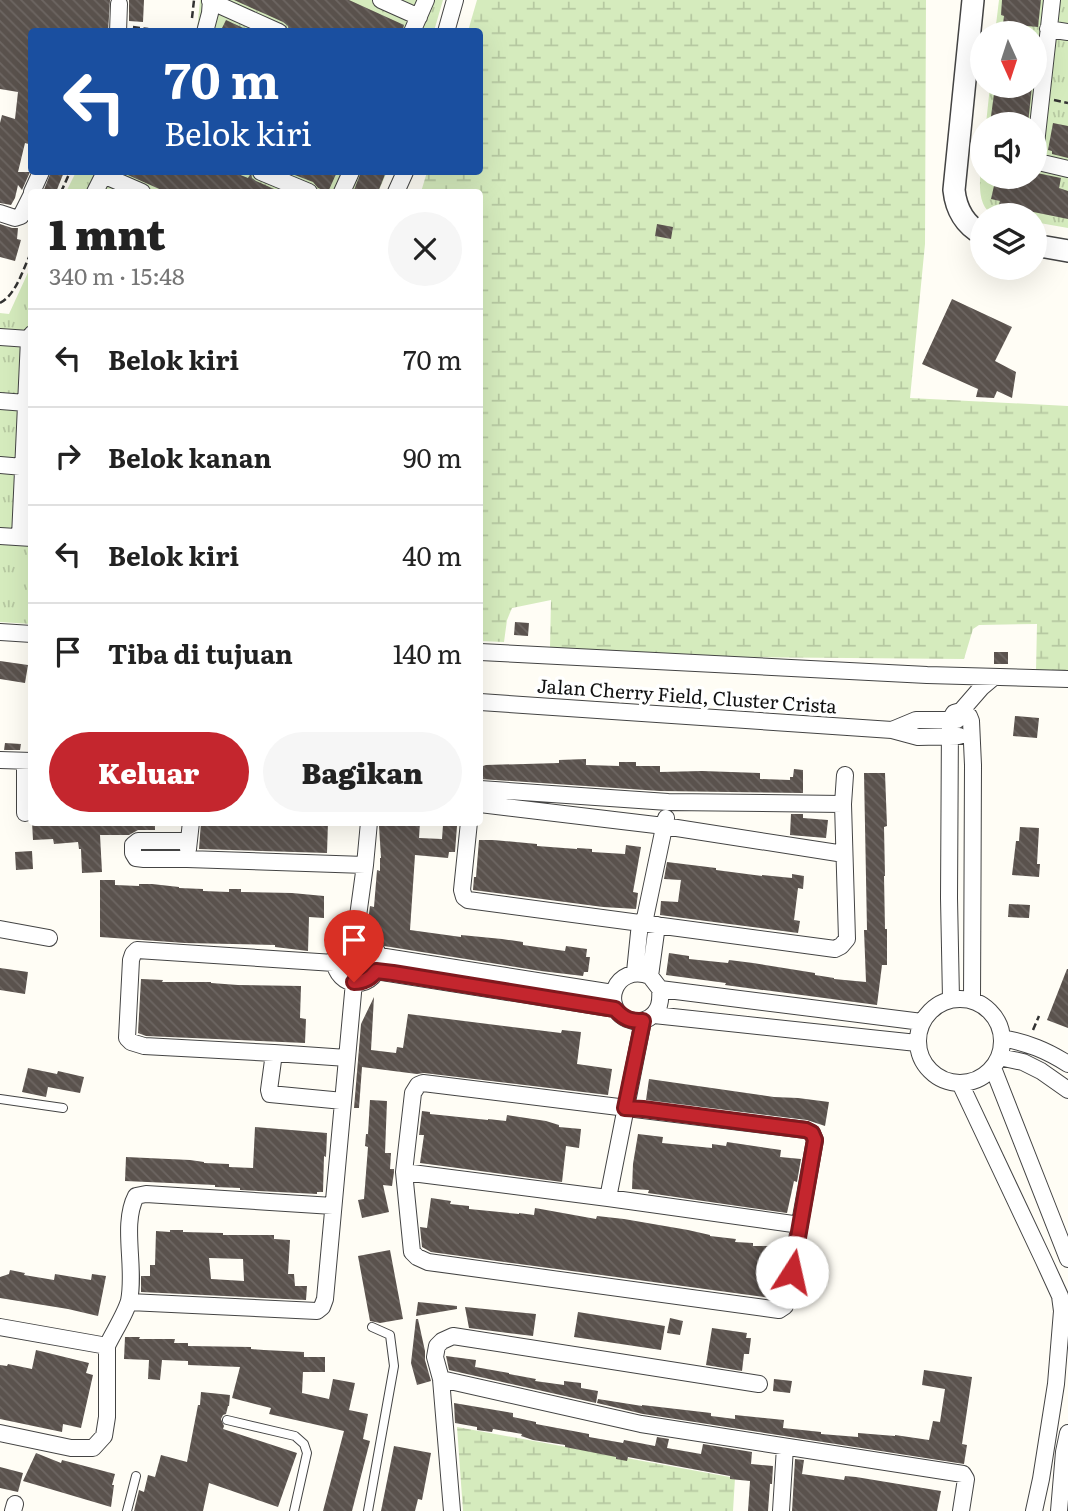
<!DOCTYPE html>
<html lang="id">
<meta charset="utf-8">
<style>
:root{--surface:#fff;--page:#f6f6f6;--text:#222;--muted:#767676;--line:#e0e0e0;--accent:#c4262e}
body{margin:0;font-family:Literata,serif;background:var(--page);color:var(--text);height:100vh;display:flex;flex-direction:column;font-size:26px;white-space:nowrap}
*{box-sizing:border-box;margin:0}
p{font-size:23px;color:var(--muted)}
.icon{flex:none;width:38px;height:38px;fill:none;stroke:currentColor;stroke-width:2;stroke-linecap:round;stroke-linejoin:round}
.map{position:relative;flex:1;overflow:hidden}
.side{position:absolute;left:28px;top:189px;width:455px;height:637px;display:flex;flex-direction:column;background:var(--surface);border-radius:7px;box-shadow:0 7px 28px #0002}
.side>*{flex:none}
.guide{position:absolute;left:28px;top:28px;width:455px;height:147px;border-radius:7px;box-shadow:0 7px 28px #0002;background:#1a4fa0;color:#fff;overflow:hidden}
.needle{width:46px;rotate:177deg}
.tools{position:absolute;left:970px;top:21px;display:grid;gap:14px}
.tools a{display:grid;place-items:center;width:77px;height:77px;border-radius:50%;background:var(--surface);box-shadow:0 7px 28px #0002;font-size:35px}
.pin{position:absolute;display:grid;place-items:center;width:60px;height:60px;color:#fff;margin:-72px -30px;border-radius:50% 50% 50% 0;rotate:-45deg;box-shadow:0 0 7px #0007}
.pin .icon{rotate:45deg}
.me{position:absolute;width:77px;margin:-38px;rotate:10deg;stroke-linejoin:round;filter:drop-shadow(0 0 5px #0008)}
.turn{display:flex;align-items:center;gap:24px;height:147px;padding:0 21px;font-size:32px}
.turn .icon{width:91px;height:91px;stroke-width:2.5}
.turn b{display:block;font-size:49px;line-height:60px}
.round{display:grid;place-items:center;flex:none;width:74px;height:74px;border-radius:37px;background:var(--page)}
.head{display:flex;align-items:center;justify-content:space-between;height:119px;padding:0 21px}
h1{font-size:42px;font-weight:800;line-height:52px}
.cta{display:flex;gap:14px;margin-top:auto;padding:14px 21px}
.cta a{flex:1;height:80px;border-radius:42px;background:var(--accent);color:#fff;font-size:28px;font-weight:800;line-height:80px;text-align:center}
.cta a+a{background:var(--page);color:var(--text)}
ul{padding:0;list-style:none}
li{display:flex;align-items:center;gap:21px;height:98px;padding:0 21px;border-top:2px solid var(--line)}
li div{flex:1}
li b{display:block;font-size:26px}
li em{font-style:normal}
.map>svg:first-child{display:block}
.grass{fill:url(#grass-tufts)}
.wetland{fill:url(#wetland-marsh)}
.building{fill:url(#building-back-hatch);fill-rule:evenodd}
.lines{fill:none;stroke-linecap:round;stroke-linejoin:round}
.service-casing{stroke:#444;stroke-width:10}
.minor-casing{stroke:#444;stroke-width:18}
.tertiary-casing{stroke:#444;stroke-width:24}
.path{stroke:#333;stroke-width:2.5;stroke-dasharray:7 3.5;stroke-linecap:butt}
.service{stroke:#fff;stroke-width:8}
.minor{stroke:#fff;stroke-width:16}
.tertiary{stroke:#fff;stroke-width:21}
.route-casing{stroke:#7f191e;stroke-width:18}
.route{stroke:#c4262e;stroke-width:12}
.labels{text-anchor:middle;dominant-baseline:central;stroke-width:7;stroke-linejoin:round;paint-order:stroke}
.street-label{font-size:19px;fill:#111;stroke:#fff}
</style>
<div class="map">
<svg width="1068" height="1511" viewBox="0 0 1068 1511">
<defs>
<pattern id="grass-tufts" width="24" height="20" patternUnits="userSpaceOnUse" patternTransform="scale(1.75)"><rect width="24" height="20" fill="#d5ebbd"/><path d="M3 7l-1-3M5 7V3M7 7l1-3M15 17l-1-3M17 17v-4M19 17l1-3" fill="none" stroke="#b6c8a1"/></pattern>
<pattern id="wetland-marsh" width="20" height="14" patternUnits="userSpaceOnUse" patternTransform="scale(1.75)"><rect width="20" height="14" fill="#d5ebbd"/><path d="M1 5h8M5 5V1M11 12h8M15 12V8" fill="none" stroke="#b6c8a1"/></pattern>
<pattern id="building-back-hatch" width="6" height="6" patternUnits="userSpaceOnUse" patternTransform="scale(1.75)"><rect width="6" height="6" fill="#5a524d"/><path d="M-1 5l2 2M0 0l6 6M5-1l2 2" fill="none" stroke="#6d6662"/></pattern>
</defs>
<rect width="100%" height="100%" fill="#fffdf5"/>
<path class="grass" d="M200,0H443L434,31L197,32Z
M999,0H1068V228L1034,222V215C1024,215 1004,218 995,215C975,208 980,176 982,160V177H1034V124H986L990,86H1034V33H995Z
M76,172L92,175L95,172H387L378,192H66Z
M31,266V624L0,622V313L9,314Z"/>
<path class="wetland" d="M477,0H926L925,244L910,398L1068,406V672L1036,671L1037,624L979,625L973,629L964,659L716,657L550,648L551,600L512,608L507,620L504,642L480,641V192H421L427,172H480V32L468,31Z
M457,1427L735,1478L733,1511H463Z"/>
<path class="building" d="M0,0H110L108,32H32V145L25,143L18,172H30L22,190L18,185L15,198L11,205L0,203V123L2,115L15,119L18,92L0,89Z
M129,0H144L143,22L129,21Z
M234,0H349L404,25L402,32H289L288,26L283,22Z
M1002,0H1041L1038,27L1003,24L1004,16L1001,15Z
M226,20L252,32H220Z
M995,86H1032L1028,124H990Z
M1053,123L1068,126V158L1052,154V151L1048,150Z
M51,172H64L56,192H43Z
M121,172H233L248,178L251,173L252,178L256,181L281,192H166Z
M287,172H337L328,192L318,188L313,182Z
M361,172H386L378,192H360L354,190Z
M1037,173L1061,178L1059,188L1068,191V219L999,205L1000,201L991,199L996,177H1036Z
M0,224L12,228H18L17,239L21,240L15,261L0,257Z
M657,224L673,227L671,239L655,236Z
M952,299L1012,327L995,361L1016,372L1012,398L997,391L994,398L976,397L978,389L922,364Z
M515,622L529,623L528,636L514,635Z
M994,652H1008V664H994Z
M0,661L28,665L25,683L0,679Z
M1015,716L1039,718L1037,738L1013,736Z
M5,743L21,744L20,750H4Z
M586,759V765L619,766V762H636V766H660V772L702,771L760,773V779L790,780V777H793L794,769L803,770V793L660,791L480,779V767L486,765L559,763V760Z
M864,773H885L887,826L884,827L885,876H884L885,929H887V965H882L877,1005L725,985L726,983L666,975L669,953L689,956V959L728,963L729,960L753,963L815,973V975L834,978V979L866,982L864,930H867Z
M791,814H803V818L828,820L826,838L790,835Z
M32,822H155V830H138L129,835H100L102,872L82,873L81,849H79L78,842L54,844L53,839L33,840Z
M201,822H328L327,853L199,849Z
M388,822H420L419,838L442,839L443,825L457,826L455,852H449L448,858L415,855L410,930L461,937V935L502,939L523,942V945L565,951L566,946L587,949L586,957H590L588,972H584L583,976L541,971L384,946L380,938L378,922L368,921L370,906L374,907L377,870L380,871V858H381L379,826L380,824Z
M1020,827L1039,828L1037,864H1040L1039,877L1012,875L1016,841H1019Z
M479,840H493L537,844V846L577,849V848L592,849V852L625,854L626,845L641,847L633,892L638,893L636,909L603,907L473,890L474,877H476Z
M32,851L33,869L16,870L15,852Z
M667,862L716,868V870L762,876V875L792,878V874L804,876L803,889L798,888L794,920L800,921L798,933L660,915L661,901L678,902L681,880L664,879Z
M100,880H115V885L139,886V884H152L179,887V888L203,889V891L229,892V889H241V892L292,893L324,896V918L309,917L308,951L275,947V945L185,943L100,937Z
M1009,904L1030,905L1029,918L1008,917Z
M0,968L28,972L25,994L0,990Z
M1067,969H1068V1028L1047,1020Z
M141,979L163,980L162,982H211V983L238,985L301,986L300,1018L306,1019L305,1043L146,1036L138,1033Z
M374,997L371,1050L396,1053L397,1047L403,1048L408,1014L561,1033L562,1030L581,1032L577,1064L612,1069L608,1095L424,1073L417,1074L362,1067L359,1108H354L361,1024Z
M28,1068L57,1074L58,1071L84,1077L80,1093L48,1087L46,1097L22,1092Z
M649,1079L774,1097L798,1098L829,1102L825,1126L807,1120L646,1100Z
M370,1100L387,1101L385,1153H391L390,1169H394V1172L392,1186L383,1185L389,1212L362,1218L358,1200L364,1199L368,1147L365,1146L366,1134H368Z
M422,1111L430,1112V1114L488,1120V1119L506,1121L507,1115L546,1121L559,1125V1127L581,1129L579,1148L566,1146L562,1182L420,1163L424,1135H419Z
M255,1127L327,1133L326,1157L324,1156L323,1192H317V1194L240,1190V1188L215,1187V1185L125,1181L126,1157L190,1160L204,1162V1163L229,1164V1167L253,1168Z
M638,1134L663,1137L662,1143L712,1148V1144L726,1146L727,1142L781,1150L780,1157L801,1159L797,1182L794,1181L787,1213L648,1193L649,1190L632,1189L633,1164Z
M431,1198L451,1201L450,1204L469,1206V1209L519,1214V1213L534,1215L535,1208L596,1219L597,1216L624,1219L688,1230L710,1235V1236L736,1239L735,1242L753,1243V1246H781V1267H776L772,1298L431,1252L422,1247L420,1227L427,1228Z
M170,1230H183V1232L223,1233V1235H274V1239L290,1240L288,1274H294L295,1286H307L306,1300L141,1292V1276H150V1265H155L156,1231L170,1232ZM209,1258L243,1259L244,1281L211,1279Z
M390,1250L403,1319L380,1323L370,1321L358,1256Z
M10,1270L25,1273L24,1275L54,1280L55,1274L91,1280L92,1274L106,1276L98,1316L68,1309L0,1298V1277L9,1274Z
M418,1302L457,1306V1309L416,1316Z
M465,1307L536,1314L533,1336L469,1328Z
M578,1312L665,1326L661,1350L574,1337Z
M670,1318L683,1321L680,1335L667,1333Z
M416,1319H418L425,1351V1360L431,1381L417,1385L411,1363Z
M712,1328L747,1333L746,1338H751L749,1354H744L742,1371L706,1365Z
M125,1337H140L139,1339H175L174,1343H188V1346L251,1347V1349L264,1350L304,1352V1357H325V1372H303L302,1393L329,1399L333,1379L355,1383L349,1410L368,1414L363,1439L370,1441L352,1511H323L344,1431L269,1414L271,1408L232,1398L240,1367L188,1365V1361L162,1360L160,1380L148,1379L149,1360L124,1359Z
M36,1350L89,1363L86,1373L93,1375L81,1428L63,1424L62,1432L0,1419V1365L7,1366L8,1364L32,1369Z
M446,1356L476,1360L475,1367L509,1373V1374L536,1379L535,1381L564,1385V1381L581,1383V1388L598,1391L596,1403L449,1370Z
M924,1370L972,1377L962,1444L967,1445L964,1464L643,1414L597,1403L598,1399L642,1406V1405L711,1413V1416L735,1419V1415L784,1420L783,1428L821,1432V1434L858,1437V1433L895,1436V1435L929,1440L933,1421L940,1422L945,1389L922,1385Z
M774,1379L792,1381L790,1393L773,1391Z
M201,1392L230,1395L229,1406H228L226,1414L223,1415L221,1419L224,1426L223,1429L297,1453L278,1507L209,1483L203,1511H134L139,1490L144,1492L148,1475L155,1477L161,1455L187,1462L198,1405H200Z
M454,1403L513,1413V1417L536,1422V1424L589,1434V1437L623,1443L624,1440L655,1446L657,1437L669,1439L667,1448L701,1454L703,1444L752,1452L751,1464L773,1466L772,1484H770L768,1511H748L750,1481L730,1479V1476L628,1457L627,1461L616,1459V1457L565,1447V1445L533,1440L521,1436L522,1434L493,1429L492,1432L477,1430V1427L455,1423Z
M394,1446L431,1453L422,1500L418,1499L415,1511H381Z
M36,1453L61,1463L62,1460L115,1474L112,1485H114L111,1507L23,1481Z
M795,1459L804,1460L802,1474L844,1480L845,1476L856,1477L941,1491L937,1511H792Z
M0,1467L23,1473L18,1492L0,1488Z"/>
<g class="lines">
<g class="service-casing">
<path id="service" d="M0,1099L63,1108
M227,1420L295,1436L304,1444L307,1453L294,1511
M127,1511L136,1476
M368,1511L394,1366L390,1335L372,1327"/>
</g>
<g class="minor-casing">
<path id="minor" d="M381,0L419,17
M210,1L279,32
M1048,29L1068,32
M118,32L119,4
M205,32L210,13L211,0
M412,32L426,0
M446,32L455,0
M1034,161L1068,169
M1034,162L1052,0
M261,172L309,192
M103,175L142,192
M32,192L41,172
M95,192L105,172
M342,192L351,172
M396,192L405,172
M0,213L15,218L21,216L32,194
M0,337L29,339
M0,401L26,403
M0,465L23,467
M0,536L32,538
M20,537L29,339L32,334
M0,632L32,634
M480,652L927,675L1068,679
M480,702L892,730L918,737L959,736
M961,711L981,688L994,677
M892,730L916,720H957
M0,760L32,761
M25,761V813
M480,789L668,802L843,804
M480,804L664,826L844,854
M469,822L462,890L464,897L468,900L835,949L841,946L847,939L843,804L845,775
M189,841H138L133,845V853L136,858L144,859H187L365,865
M188,849L191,822
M644,923L666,818
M0,929L49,938
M355,938L365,865L369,822
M335 961a22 22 0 1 1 44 0a22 22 0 1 1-44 0Z
M379,956L613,993
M334,963L137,950L133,954L131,960L127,1038L131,1042L144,1046L274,1053L269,1090L270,1094L343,1101
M376,971L615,1009
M635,972L640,923
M650,976L657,925
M660,989C661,1001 660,1011 649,1018C642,1022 634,1022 627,1019C600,1007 615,963 650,976L660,989L922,1022
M951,999L949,898L950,720L954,713L961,711L969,716L971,721L973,765L972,1000
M918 1041a42 42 0 1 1 84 0a42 42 0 1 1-84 0Z
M654,1015L917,1043
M1002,1038C1028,1043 1046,1050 1068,1064
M274,1053L347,1058
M999,1057L1023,1062L1041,1071L1068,1090
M993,1068L1068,1259
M423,1083L806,1130L812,1133L815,1140L785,1306L779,1310L428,1262L417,1257L412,1252L404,1172L413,1093L418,1085Z
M960,1083L1044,1261L1060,1296L1062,1311L1056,1384L1041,1479L1034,1511
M404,1172L608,1198L800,1225
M608,1198L643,1021
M129,1302L317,1311L322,1307L325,1299L354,982
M0,1327L107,1346V1417L104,1436L93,1448H71L0,1433
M107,1346C113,1333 125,1315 129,1301C136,1267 121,1225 136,1196L146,1194L333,1206
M441,1379L641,1424L963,1474L966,1479L961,1511
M13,1511L15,1504
M452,1511L441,1379L435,1357L437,1346L442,1341L453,1336L759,1384
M781,1511L785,1447
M1059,1511L1064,1452L1068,1433"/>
</g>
<g class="tertiary-casing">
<path id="tertiary" d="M973,0L954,190C956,209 965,225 982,234
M1034,245L1068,251"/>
</g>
<path class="path" d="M192,18L194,0
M133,27L148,29L154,32
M1054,100L1068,103
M61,192L70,172
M0,303C17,294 23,268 32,251
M1033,1030L1039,1016"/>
<use href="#service" class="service"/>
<use href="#minor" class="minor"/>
<use href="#tertiary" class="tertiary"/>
</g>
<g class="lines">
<g class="route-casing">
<path id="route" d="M354,982C364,982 370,979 376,971L393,973L615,1009C624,1019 630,1021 643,1021L625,1108L643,1109L806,1130L812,1133L815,1140L792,1272"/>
</g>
<use href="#route" class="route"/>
</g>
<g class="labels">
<g class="street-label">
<text transform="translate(687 695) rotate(4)">Jalan Cherry Field, Cluster Crista</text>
</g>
</g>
</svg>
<div class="tools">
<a><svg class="needle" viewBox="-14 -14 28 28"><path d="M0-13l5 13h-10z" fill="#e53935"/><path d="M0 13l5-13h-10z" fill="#767676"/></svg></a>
<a><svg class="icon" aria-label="sound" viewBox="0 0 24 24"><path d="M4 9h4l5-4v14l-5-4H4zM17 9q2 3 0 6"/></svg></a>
<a><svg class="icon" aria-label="layers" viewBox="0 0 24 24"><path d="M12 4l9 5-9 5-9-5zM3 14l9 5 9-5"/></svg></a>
</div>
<div class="pin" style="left:354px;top:982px;background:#d93025"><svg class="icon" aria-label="arrive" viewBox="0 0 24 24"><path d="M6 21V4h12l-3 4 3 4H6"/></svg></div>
<svg class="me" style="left:792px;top:1272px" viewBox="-20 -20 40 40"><circle r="19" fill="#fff"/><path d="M0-13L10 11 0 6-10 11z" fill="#c4262e"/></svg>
<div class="guide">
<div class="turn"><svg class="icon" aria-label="left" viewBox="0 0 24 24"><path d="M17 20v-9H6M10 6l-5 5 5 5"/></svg><div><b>70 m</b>Belok kiri</div></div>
</div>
<section class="side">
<div class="head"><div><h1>1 mnt</h1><p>340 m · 15:48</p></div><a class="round"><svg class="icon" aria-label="close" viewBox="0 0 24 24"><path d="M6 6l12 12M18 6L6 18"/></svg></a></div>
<ul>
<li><svg class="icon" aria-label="left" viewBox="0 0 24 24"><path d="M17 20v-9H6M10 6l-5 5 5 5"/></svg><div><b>Belok kiri</b></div><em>70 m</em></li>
<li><svg class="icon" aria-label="right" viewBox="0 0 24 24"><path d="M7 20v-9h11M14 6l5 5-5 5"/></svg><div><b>Belok kanan</b></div><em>90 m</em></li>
<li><svg class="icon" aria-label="left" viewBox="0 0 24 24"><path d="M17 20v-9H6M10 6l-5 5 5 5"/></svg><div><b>Belok kiri</b></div><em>40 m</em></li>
<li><svg class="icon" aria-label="arrive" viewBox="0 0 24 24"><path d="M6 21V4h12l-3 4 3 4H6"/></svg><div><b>Tiba di tujuan</b></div><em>140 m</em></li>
</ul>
<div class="cta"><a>Keluar</a><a>Bagikan</a></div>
</section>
</div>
